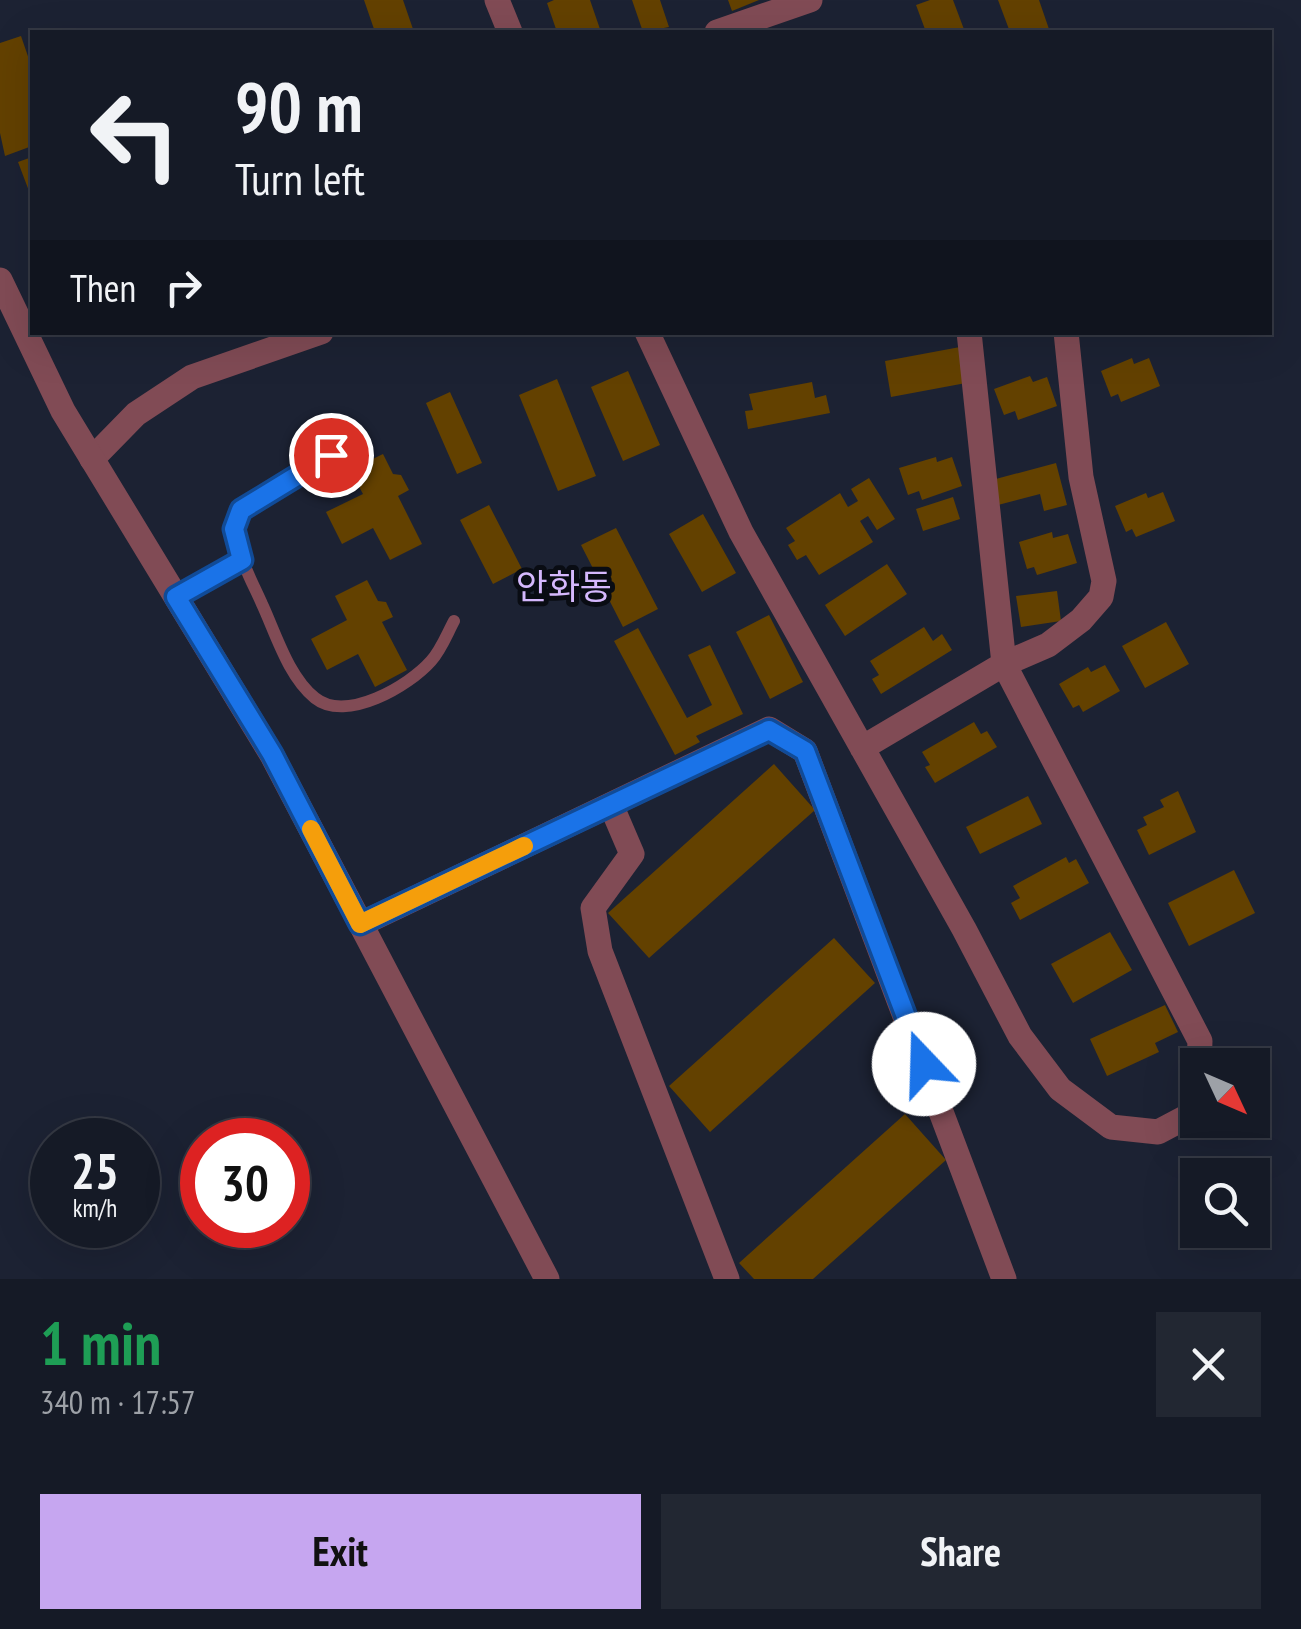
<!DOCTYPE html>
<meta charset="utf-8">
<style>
:root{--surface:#151a26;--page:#222732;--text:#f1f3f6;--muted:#9da1a7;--line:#343843;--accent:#c6a6f0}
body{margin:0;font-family:"PT Sans Narrow","Noto Sans KR",sans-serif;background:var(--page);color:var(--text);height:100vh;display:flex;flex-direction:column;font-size:38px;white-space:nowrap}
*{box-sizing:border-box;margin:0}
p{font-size:32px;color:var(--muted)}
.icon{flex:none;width:55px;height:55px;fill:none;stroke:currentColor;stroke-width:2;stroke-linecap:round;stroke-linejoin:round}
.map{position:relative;height:1279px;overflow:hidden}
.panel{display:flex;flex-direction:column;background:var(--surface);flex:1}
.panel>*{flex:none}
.top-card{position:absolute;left:30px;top:30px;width:1242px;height:305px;border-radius:0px;box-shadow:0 10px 40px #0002,0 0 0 2px var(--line);background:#151a26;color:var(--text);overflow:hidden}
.needle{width:65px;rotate:134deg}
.fabs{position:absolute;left:1180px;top:1048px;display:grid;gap:20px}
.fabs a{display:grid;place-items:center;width:90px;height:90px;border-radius:0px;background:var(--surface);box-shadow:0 10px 40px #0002,0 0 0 2px var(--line);font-size:50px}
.speed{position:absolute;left:30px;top:1118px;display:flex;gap:20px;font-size:50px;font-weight:700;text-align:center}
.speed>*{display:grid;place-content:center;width:130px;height:130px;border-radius:50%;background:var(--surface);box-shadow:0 10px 40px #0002,0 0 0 2px var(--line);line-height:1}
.speed small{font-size:25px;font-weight:400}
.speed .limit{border:15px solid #d22;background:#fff;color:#111}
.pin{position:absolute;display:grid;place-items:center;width:85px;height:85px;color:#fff;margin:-42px;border:5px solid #fff;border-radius:50%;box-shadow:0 2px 10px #0007}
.me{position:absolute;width:110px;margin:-55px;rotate:339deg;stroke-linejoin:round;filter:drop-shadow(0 0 8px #0008)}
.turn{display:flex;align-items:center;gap:35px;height:210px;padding:0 40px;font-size:45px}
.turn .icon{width:130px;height:130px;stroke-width:2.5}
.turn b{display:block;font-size:70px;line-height:85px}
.then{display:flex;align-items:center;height:95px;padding:0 40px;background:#0003;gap:20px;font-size:38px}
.round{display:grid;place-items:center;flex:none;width:105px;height:105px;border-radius:0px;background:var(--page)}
.headline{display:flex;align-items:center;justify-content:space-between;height:170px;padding:0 40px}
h1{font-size:60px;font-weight:600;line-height:75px;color:#1e9e55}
.cta{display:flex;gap:20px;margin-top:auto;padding:20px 40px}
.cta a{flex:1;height:115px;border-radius:0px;background:var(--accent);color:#111;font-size:40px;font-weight:600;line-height:115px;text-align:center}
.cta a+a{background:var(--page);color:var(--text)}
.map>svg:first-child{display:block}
.building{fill:#634100}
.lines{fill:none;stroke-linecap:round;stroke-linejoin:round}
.service{stroke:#814b55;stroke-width:12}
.minor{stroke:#814b55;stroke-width:25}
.tertiary{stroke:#814b55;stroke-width:25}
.route-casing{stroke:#114b97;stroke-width:25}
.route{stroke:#1a73e8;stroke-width:18}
.slow{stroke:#f59e0b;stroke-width:18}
.labels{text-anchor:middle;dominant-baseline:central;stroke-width:10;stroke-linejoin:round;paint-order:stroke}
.quarter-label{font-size:35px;fill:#d5b8fd;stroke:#090c13}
</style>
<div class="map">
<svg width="1301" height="1279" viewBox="0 0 1301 1279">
<rect width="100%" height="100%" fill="#1c2233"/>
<path class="building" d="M364,0H403L414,32H375Z
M554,0H590L601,32H557L547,3Z
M632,0H660L669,27L643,32Z
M728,0H759L732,11Z
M930,0H953L965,32H926L916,5Z
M998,0H1039L1050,32H1010Z
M21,36L32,68V146L5,156L0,133V43Z
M32,157V199L18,162Z
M960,347L966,383L891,397L885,361Z
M1132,358L1134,364L1149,358L1160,386L1121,402L1118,394L1111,397L1101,371Z
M628,371L660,445L623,461L591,387Z
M1030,376L1033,382L1047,377L1057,406L1018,420L1015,411L1004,415L994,389Z
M557,379L596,476L558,491L519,395Z
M812,382L815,398L826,395L830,413L748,429L745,411L753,410L749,394Z
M450,392L482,463L457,474L426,403Z
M383,454L393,474L401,475L409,490L398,496L422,544L390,560L373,528L342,544L326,512L363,494L350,470Z
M936,457L937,462L952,457L962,486L922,500L919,491L908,495L899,468Z
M1056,463L1067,505L1044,511L1040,494L998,505L992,480Z
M869,478L895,519L877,530L868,516L860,521L873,542L819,575L806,555L797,560L788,545L795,541L786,528L840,493L848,507L858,501L851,489Z
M1163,492L1175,521L1136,537L1132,529L1126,532L1115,506L1146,493L1148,498Z
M953,497L960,519L923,531L916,509Z
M489,505L522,569L493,584L460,520Z
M703,514L736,573L702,592L669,534Z
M616,528L658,609L623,627L581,545Z
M1052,532L1053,538L1068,534L1077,563L1037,575L1034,567L1027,569L1019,542Z
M887,564L907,594L845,636L825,605Z
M367,580L378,601L386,602L393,617L382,622L407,670L375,687L358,654L327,670L311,639L347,620L335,596Z
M1057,591L1061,621L1021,627L1016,596Z
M769,615L803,682L770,699L736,632Z
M1166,622L1189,664L1145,688L1122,646Z
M924,627L933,641L942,634L952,650L881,694L872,679L879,675L870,661Z
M638,628L687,718L712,705L688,655L710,645L743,714L696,736L700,742L675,755L614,641Z
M1105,665L1120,691L1083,712L1079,705L1073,708L1059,684L1088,667L1091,672Z
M974,722L981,734L987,731L997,747L935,783L925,767L930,765L922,752Z
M774,764L815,810L649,958L608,913Z
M1178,791L1196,832L1149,855L1137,830L1147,825L1143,817L1164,807L1160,800Z
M1028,796L1042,824L980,854L966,827Z
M1066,857L1069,863L1076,859L1089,883L1020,920L1011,903L1020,898L1013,886Z
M1234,870L1255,913L1189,946L1168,903Z
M1110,932L1132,970L1073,1003L1051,964Z
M834,938L875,983L710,1132L669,1086Z
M1165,1005L1178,1032L1155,1043L1159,1052L1107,1076L1090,1039Z
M905,1114L946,1160L813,1279H754L739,1263Z"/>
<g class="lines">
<path class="service" d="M361,437L241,510C229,544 248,572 262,604C276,634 288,676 315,698C346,723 409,686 431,661C441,650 447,634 454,621
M176,597L243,560"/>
<path class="minor" d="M497,0L510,32
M717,32L810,0
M647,332L741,532L964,929L1020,1036L1060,1089L1111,1127L1158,1132L1192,1114L1198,1092
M969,332L1004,664L1200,1041L1199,1065
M92,459L136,414L192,377L321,332
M862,748L1004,664L1048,645L1081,620L1101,597L1104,581L1081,477L1066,332
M611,805L632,854L593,908L600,951L727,1279
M361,924L769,729L805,751L1004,1279"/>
<path class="tertiary" d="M0,280L63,411L272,755L547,1279"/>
</g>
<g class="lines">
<g class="route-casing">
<path id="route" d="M331,455L241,510L234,529L242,560L176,597L272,754L360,924L769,730L805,751L924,1064"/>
</g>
<use href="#route" class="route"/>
<path class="slow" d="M311,829L360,924L524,846"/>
</g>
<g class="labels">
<g class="quarter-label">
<text x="564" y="586">안화동</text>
</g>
</g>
</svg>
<div class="fabs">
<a><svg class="needle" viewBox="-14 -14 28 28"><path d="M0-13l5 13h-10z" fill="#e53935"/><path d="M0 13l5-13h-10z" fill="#9da1a7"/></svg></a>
<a><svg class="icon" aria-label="search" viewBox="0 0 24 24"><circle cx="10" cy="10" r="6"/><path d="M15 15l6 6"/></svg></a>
</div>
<div class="speed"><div>25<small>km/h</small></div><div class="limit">30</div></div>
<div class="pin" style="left:331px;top:455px;background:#d93025"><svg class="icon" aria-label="arrive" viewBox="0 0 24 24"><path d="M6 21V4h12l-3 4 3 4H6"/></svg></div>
<svg class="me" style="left:924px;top:1064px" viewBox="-20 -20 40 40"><circle r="19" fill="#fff"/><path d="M0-13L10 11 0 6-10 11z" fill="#1a73e8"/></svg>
<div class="top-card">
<div class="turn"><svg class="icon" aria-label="left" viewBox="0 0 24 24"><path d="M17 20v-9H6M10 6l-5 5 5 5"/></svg><div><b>90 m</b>Turn left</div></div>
<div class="then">Then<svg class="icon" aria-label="right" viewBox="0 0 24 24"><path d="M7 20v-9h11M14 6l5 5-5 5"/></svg></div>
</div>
</div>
<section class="panel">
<div class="headline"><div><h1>1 min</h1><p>340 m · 17:57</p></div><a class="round"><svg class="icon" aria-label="close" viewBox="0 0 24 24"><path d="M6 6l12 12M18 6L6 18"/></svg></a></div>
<div class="cta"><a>Exit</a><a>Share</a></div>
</section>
